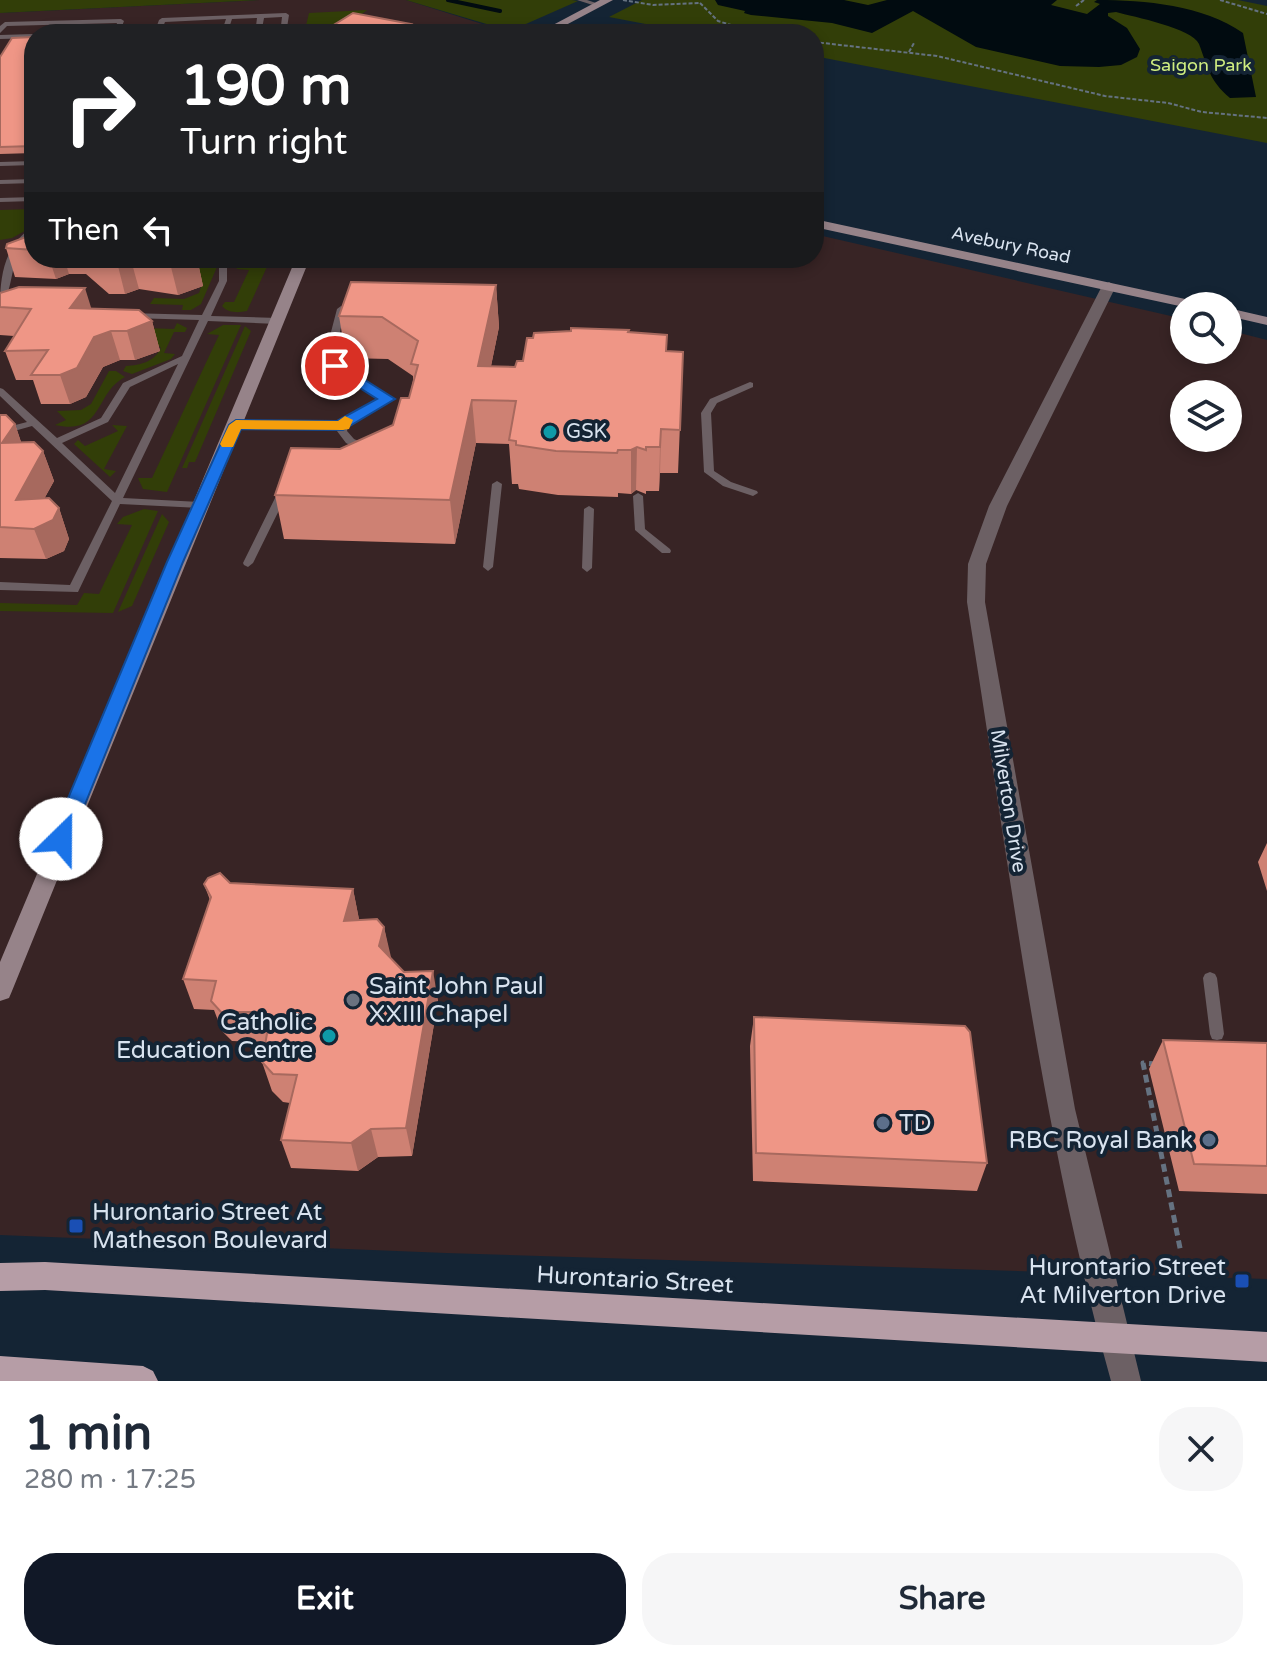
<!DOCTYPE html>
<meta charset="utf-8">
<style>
:root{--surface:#fff;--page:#f6f6f7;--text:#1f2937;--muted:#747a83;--accent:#111827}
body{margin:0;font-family:"Varela Round",sans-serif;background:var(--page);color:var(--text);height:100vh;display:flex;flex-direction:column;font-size:30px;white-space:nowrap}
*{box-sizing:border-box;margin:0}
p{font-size:26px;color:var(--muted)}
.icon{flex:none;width:44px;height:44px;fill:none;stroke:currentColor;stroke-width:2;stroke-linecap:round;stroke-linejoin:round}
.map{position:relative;height:1381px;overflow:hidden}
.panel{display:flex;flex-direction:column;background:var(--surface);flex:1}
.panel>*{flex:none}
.top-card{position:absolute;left:24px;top:24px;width:800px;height:244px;border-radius:32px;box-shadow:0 4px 12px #0003;background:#202124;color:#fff;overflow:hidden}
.buttons{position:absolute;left:1170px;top:292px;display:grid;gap:16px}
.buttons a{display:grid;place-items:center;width:72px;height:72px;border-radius:50%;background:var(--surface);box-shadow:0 4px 12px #0003;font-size:40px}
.pin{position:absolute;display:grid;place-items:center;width:68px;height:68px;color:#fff;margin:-34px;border:4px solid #fff;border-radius:50%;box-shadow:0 2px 8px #0007}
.me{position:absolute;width:88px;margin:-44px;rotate:23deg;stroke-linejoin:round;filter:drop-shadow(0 0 6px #0008)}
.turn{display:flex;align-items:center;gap:28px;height:168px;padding:0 24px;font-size:36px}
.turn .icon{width:104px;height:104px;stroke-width:2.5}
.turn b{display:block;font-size:56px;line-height:68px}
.then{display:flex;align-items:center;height:76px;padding:0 24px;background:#0003;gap:16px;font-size:30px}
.round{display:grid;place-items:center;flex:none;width:84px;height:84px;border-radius:32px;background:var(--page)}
.overview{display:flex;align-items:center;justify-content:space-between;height:136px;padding:0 24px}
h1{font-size:48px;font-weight:700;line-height:60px}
.action{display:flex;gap:16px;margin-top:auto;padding:16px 24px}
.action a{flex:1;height:92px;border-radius:32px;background:var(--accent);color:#fff;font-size:32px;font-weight:700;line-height:92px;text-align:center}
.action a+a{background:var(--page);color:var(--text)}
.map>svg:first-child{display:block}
.commercial{fill:#382425;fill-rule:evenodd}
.green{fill:#323e08}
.water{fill:#010b10}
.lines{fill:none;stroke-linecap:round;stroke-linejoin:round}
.stream{stroke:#010b10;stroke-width:4}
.path-far1{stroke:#657281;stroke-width:2;stroke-dasharray:4 2;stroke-linecap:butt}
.path{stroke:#657281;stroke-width:5;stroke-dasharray:8 5;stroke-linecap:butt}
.lane{fill:#6c6064;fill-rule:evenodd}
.street{fill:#6c6064;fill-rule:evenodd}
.secondary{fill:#968389;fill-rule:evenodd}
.primary{fill:#b69da6;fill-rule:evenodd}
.wall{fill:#ce8173}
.shaded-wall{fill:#a7695e}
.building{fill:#ef9686;stroke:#a7695e;stroke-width:2}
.route{fill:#1a73e8;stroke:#114b97;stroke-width:2}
.slow{fill:#f59e0b}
.culture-dot{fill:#0f9aa8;stroke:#142434;stroke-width:3}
.worship-dot{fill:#6b7280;stroke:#142434;stroke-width:3}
.service-dot{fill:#5c6f8a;stroke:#142434;stroke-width:3}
.transit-dot{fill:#1a4fb4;stroke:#142434;stroke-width:3}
.labels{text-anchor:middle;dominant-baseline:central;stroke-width:8;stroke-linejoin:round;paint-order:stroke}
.far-park-label{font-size:18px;fill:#cfed80;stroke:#142434}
.far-street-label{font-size:18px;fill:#d9e3ef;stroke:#142434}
.poi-label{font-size:20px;fill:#d9e3ef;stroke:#142434;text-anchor:start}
.street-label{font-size:20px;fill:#d9e3ef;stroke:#142434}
.near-poi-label{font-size:24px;fill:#d9e3ef;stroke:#142434;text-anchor:start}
.near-street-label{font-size:24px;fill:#d9e3ef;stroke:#142434}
</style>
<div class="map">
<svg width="1267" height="1381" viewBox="0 0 1267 1381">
<rect width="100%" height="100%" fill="#142434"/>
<path class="commercial" d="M260,0H406L514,34H34V258H814V234L1184,319V350H1228V330L1267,340V1279L446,1253L0,1235V13ZM1184,394H1228V438H1184Z"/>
<path class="green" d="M0,0H260L0,13Z
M406,0H572L578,1L510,31Z
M642,0H1238L1267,6V143L814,56V34H698L609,17Z
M367,10L342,30L354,34H304L309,13Z
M34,209V226L12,238L0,240V210Z
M234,258H271L247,311C238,313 228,313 222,306L225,302H234L249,270L237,269Z
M187,264H216L217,267L201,304L191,310H182L183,305L150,304L154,298L184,299L199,293L202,284Z
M177,323L187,328L185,332H174L164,353L175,354L171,359L132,374L123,371L126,366C141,365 154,362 161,348L149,337L115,327L174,329Z
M223,325H241L167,492L143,489L138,478H152L219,335L207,334Z
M245,326L251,331L195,462H189L187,468H182Z
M109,371H116L125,377C94,393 104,436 55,425L66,420L57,411L81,410L91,404Z
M112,425L127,426L104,469L116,471L110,477L74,444L78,440L85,446L118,431Z
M144,509L158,511L113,613L0,611V603L77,605L84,593L99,594L132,525L117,524L123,517Z
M162,514L169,522L132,606L118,612Z"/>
<path class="water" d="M715,0H844L868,5L887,0H1057L1051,5L1087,14L1100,4L1094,2L1097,0C1145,0 1203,5 1243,33L1256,97L1230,98C1209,80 1208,68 1199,44C1192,28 1134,17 1116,12L1108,13V16L1127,28L1140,49L1137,57L1121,65L1099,67L1060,66L976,47L913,11L872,33L832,23L751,15L744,13L745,11L718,5Z"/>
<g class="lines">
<path class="stream" d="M448,0L500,11"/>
<path class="path-far1" d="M623,0L653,5L700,3
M1220,0L1267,14
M700,3L718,21L760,34
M1076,6L1084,0
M814,42L937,56L1105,96L1168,103L1202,112L1267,118
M909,52L914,43"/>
<path class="path" d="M1157,1064L1143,1063L1181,1253"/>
<path class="lane" d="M577,0H587L602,5L599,7Z
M286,13L289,15L286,34H280L282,17L264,18L261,34H255L257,18L232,19L227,34H221L226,19L165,22L160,34H154L159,20L162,18Z
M121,19L124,21L119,34H113L117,23L7,26L0,33V26L5,22Z
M34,34V38L0,39V35Z
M34,161V165L0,166V162Z
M34,179V183L0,184V180Z
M34,197V201L0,202V198Z
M31,228H34V234C9,251 16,280 3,304L0,305C0,275 5,246 31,228Z
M219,258H227V281L211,316L277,318L281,321L277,324L208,321L123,498L200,502L205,505L200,508L120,504L78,592L0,590V582L70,585L112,501L32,426L0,435V429L27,422L0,396V388L3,389L57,438L101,418L123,383L182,356L199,320L131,318L128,317V313L202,315L219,281ZM178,364L115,493L62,443L108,422L130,387Z
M341,306L345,309L335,355L339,364L393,399L349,422L347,431L354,439L371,447V451L364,454L360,453V450L346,443L337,431L338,428L233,427V423L236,422H340L342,418L381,399L330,366L325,355L337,309Z
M750,382L753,383V387L717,403L711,413L714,471L731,482L757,491L758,493L753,496L723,486L704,472L701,413L710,399Z
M497,481L502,484L493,567L488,571L483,567L492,484Z
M284,487L289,490L253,563L248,567L244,565L243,563L279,490Z
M638,493L643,496L645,529L670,549L671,551L670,553H662L635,530L633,496Z
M589,506L594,509L592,568L587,572L582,568L584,509Z
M1210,972L1215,974L1217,978L1224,1034L1222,1039L1217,1040L1212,1039L1210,1034L1203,978L1205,974Z"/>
<path class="street" d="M1109,282L1116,286L1007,506L986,564L985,602L1075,1109L1141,1381H1111C1040,1127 1009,862 967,602L968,564L989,506L1102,286Z"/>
<path class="secondary" d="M600,0H613L549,34H536Z
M814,219L1199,302L1206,306L1184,307L814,227Z
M296,258H310L12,991L9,998L0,1001V962Z
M1228,308L1267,317V325L1228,316Z"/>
<path class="primary" d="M45,1262L1267,1332V1362L45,1290L0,1291V1263Z
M0,1356L143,1366L153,1371L158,1381H0Z"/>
</g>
<path class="wall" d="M34,37V153L0,154V57Z
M34,234V258H197L203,286L178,295L139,289L125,294H109L86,274H69L56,279L15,277L6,248Z
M496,285L499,327L491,366L515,367L523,361L629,332L667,351L683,352L678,473H660L659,491H646V494L636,490L631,494L618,493V497L558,495L519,489L518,484H512L509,444L476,443L455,544L284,539L275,495L340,449L393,425L409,398L413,381V376L388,359L346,358L339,316Z
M0,293L91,309L152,321L160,351L135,360H120L103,367L86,397L70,404H41L33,380H16L5,351L14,336L0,335Z
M0,415L15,424L21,442L43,451L54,481L44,499L59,508L69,539L64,551L46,559L0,558Z
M1267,843V891L1258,862Z
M230,883L353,889L359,920L384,927L390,958L404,972L438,1000L412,1156L378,1157L358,1171L291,1168L281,1140L290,1103L283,1102L272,1091L262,1062L266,1043L264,1042L232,1041L222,1031L214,1010L194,1009L183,979L210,900L204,884Z
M754,1017L987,1163L977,1191L753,1181L750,1046Z
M1163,1040L1267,1043V1194L1179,1191L1149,1069Z"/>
<path class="shaded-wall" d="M411,24L412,34H397Z
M49,258H64L69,274L56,279Z
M197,258L203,286L178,295L171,267Z
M131,260L139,289L125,294L118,266Z
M496,285L499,327L484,400L478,366Z
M85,288L94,317L70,308Z
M152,321L160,351L135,360L127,331Z
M111,331L120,360L103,367L86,397L70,404L60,375L94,337Z
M472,400L476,443L455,544L450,500Z
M15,424L25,454L2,443Z
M661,429L660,473L659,491L660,447Z
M637,447L636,490L631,494V450Z
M43,451L54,481L28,528L16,500Z
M59,508L69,539L64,551L46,559L34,529Z
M353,889L359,919L351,951L344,921Z
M384,927L391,957L385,976L379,946Z
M433,971L438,1000L412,1156L406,1128Z
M371,1129L378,1157L358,1171L351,1143Z"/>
<path class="building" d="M353,13L411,24L397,34H319Z
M34,37V146L0,147V57L12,38Z
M34,234V250L6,248L7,244Z
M92,258H196L171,267L131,260L118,266L101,265Z
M351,282L496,285L478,366L515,367L517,361H523L527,338H533L534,333L571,331V328L629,330L628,332L667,335L666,351L683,352L680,430L661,429L660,447H646V450L637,447L631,450H618L617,453L556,451L516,445V441L509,440L516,401L472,400L450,500L275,495L291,448L340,449L393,425L401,398H409L418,365L411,364L418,341L382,317L339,316Z
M19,287L85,288L70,308L139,310L152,321L127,331H111L94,337L77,368L60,375H31L48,350L5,351L31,309L0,307V293Z
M0,415H6L15,424L2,443L34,442L43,451L16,500L49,498L59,508L53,520L34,529L0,527Z
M220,873L230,883L353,889L344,921L377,919L384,927L379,946L404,972L433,971L406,1128L371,1129L351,1143L281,1140L297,1075L273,1074L262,1062L268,1028L254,1012H221L211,1001L216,981L183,979L211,897L204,884L208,878Z
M754,1017L965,1026L970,1032L987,1163L756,1153Z
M1163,1040L1267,1043V1166L1194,1164Z"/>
<path class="route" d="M335,361L395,399L343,430L241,429L183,562L71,839L68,845H54L51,839L167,562L229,425L236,420L337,421L377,399L330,369L328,366Z"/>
<path class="slow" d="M345,416L353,420L349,429L343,430L241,429L233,447H222L220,444L229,425L236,420L338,421Z"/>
<g class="culture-dot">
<circle cx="550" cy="432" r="8"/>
<circle cx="329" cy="1036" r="8"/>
</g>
<circle class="worship-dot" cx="353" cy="1000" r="8"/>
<g class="service-dot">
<circle cx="883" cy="1123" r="8"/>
<circle cx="1209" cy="1140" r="8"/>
</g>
<g class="transit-dot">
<rect x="68" y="1218" width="16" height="16" rx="4"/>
<rect x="1234" y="1273" width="16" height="16" rx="4"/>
</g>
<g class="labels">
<g class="far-park-label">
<text x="1201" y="65">Saigon Park</text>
</g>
<g class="far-street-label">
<text transform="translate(1011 245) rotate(12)">Avebury Road</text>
</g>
<g class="poi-label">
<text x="566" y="432">GSK</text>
</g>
<g class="street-label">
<text transform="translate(1008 801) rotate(81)">Milverton Drive</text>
</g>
<g class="near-poi-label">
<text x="369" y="986">Saint John Paul<tspan x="369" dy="28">XXIII Chapel</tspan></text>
<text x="313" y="1022" text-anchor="end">Catholic<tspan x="313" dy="28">Education Centre</tspan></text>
<text x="899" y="1123">TD</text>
<text x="1193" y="1140" text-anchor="end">RBC Royal Bank</text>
<text x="92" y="1212">Hurontario Street At<tspan x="92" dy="28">Matheson Boulevard</tspan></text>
<text x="1226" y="1267" text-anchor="end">Hurontario Street<tspan x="1226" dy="28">At Milverton Drive</tspan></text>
</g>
<g class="near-street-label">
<text transform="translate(635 1280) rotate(3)">Hurontario Street</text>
</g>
</g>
</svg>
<div class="buttons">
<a><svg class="icon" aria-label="search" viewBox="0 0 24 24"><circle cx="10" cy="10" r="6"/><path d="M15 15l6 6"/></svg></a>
<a><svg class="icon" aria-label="layers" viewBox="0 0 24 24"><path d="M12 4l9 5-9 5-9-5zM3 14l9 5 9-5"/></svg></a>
</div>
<div class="pin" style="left:335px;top:366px;background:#d93025"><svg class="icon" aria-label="arrive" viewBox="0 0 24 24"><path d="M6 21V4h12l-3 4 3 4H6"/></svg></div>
<svg class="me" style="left:61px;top:839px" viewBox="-20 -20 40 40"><circle r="19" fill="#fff"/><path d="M0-13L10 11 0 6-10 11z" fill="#1a73e8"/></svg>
<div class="top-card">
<div class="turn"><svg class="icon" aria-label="right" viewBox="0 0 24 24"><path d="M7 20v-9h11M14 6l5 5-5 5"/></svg><div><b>190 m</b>Turn right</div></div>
<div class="then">Then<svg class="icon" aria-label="left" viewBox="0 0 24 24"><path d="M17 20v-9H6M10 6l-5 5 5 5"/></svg></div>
</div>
</div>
<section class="panel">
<div class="overview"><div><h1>1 min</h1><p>280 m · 17:25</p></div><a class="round"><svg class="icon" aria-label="close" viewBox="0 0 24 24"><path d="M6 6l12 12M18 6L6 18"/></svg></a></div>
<div class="action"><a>Exit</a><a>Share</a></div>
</section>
